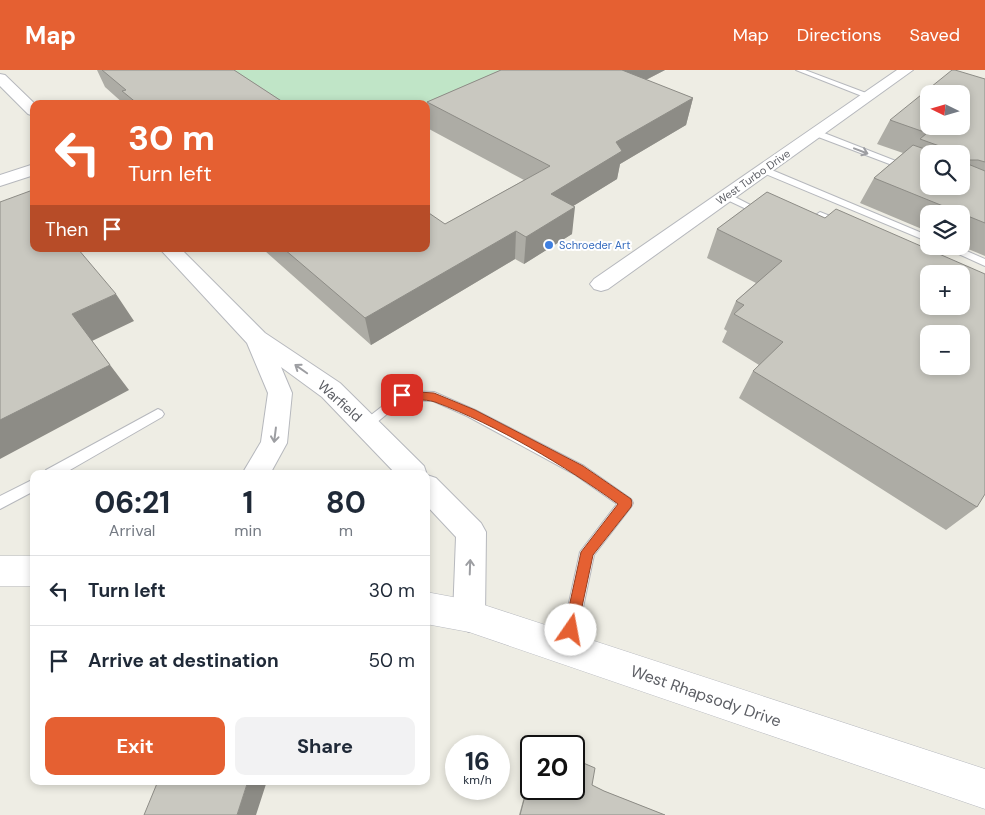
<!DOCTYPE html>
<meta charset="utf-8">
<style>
:root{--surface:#fff;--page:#f2f2f3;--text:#1f2937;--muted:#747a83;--line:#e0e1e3;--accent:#e56032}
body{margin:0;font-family:"DM Sans",sans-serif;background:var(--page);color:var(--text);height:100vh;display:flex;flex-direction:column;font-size:19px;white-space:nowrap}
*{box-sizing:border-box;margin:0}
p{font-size:16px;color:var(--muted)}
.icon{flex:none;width:28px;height:28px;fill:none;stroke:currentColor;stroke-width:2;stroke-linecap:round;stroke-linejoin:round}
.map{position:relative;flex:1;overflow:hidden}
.details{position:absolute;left:30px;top:400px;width:400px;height:315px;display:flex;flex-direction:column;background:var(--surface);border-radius:10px;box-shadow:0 2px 8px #0003}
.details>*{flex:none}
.top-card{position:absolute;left:30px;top:30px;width:400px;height:152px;border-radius:10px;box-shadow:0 2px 8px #0003;background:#e56032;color:#fff;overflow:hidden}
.needle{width:32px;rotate:275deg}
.buttons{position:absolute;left:920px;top:15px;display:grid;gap:10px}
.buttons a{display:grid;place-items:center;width:50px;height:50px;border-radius:10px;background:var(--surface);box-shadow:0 2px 8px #0003;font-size:25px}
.speed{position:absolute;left:445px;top:665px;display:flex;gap:10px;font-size:25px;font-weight:700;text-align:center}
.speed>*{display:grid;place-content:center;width:65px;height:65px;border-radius:50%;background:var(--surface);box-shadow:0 2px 8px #0003;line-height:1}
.speed small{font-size:12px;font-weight:400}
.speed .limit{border:2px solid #111;border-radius:8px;background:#fff;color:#111}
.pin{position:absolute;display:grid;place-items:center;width:42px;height:42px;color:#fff;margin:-21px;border-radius:10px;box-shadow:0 2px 8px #0006}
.me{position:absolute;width:55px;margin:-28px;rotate:12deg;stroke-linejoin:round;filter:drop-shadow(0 0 4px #0008)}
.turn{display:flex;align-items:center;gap:18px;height:105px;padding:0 15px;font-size:22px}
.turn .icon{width:65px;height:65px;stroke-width:2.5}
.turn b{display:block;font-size:35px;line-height:42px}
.then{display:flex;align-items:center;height:48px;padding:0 15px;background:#0003;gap:10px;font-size:19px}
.eta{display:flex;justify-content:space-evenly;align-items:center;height:85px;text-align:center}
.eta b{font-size:30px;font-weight:700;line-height:35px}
.cta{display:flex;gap:10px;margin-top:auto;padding:10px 15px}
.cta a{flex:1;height:58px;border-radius:10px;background:var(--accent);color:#fff;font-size:20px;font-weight:700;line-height:58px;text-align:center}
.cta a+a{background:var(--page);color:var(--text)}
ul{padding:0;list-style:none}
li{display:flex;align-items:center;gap:15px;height:70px;padding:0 15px;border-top:1px solid var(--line)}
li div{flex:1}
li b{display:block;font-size:19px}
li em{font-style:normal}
header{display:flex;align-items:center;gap:30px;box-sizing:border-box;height:70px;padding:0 25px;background:var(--accent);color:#fff}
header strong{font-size:24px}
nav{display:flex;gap:28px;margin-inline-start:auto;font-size:18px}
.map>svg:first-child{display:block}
.green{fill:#c0e5c7}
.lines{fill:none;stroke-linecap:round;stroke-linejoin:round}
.lane-casing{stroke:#b6b8bd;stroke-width:2}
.street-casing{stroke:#b6b8bd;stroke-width:2}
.secondary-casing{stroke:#b7b9bf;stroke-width:1}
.lane{fill:#fff;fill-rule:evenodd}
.street{fill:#fff;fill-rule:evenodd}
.secondary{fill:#fff;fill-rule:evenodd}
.wall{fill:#adaca5;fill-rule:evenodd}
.shaded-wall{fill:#8d8c86}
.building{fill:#c9c8c0;stroke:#8d8c86;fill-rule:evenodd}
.oneway{stroke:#9d9ea2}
.route{fill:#e56032;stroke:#953e20}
.shop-dot{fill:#3f7fe0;stroke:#fff;stroke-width:2}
.labels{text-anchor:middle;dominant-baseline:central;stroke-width:4;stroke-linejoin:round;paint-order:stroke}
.far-street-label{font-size:11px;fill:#5c5e64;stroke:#fff}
.far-shop-label{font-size:11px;fill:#366cbe;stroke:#fff;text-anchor:start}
.street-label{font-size:14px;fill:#5c5e64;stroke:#fff}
.near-street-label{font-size:16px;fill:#5c5e64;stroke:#fff}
</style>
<header>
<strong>Map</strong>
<nav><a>Map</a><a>Directions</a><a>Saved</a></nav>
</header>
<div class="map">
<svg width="985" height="745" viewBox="0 0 985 745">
<rect width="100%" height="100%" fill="#eeede4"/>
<path class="green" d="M219,0H551L426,58V34H269Z"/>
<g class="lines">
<g class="lane-casing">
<path id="lane" d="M796,0H805L874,26L867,28Z
M813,61H819L929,104V109L813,65Z
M761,98H767L929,166V172L761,102Z
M723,124H729L766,143L759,145L723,128Z
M820,142L845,152L847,154L842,157L821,149L809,158H803V154Z
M941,176H955L985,189V196Z
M402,321L434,322L475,340L584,396L631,429L633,433L631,437L594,485L573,585L567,587L561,585L559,579L580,482L617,434L574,404L467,346L433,331L404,330L370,358H362L360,355L362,352Z
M158,339L162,341L164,344L162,347L63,404H45L46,400Z
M34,409V421L0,439V426Z"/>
</g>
<g class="street-casing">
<path id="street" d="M897,0H913L608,219L601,221L594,219L590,214L594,209Z
M0,4L5,5L35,34L34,46L28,44L0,16Z
M34,94V105L0,116V105Z
M160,179H181L265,263L340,313L424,396L427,405L436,408L481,453L486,462L485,546L480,557L469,562L458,557L453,546L456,467L426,435V404H396L322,327L281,297L292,323L287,373L270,404H242L261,372L268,323L247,273Z"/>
</g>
<g class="secondary-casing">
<path id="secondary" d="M0,486H34V516H0Z
M426,522L469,530L985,699V739L469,562L426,554Z"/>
</g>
<use href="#lane" class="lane"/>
<use href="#street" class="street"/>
<use href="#secondary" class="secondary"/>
</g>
<path class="wall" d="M97,0H234L286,34H124L105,17Z
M501,0H665L646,10L693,28L686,55L620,94L617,109L573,136L572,164L524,194L515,189L371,275L265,181L264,179H426L445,154L524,110L429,59L427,32Z
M985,9V186L961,176V144H929V162L860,133L874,108L903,83L877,74L890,50ZM929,84H961L929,116Z
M767,122L977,437L946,460L739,328L753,301L759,295L722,272L727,261L724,259L736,231L756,213L707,188L717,159Z
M531,701V719L592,715L604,721L665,745H519Z"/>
<path class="shaded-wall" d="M620,0H665L616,25Z
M693,28L686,55L620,94L617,109L549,151L551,124L616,72Z
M575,137L572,164L524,194L526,167Z
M516,161L515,189L371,275L365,248Z
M116,224L134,251L92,271L129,320L0,389V350L72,244Z
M248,711H267L256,745H237Z"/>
<path class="building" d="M102,0H234L286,34H138L122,21L126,20Z
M501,0H622L693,28L616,72L622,81L551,124L575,137L526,167L516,161L365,248L284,179H426V141L445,154L550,96L427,32Z
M952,0H955L985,9V92L978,90H965L963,92L985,101V153L874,108L913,75L939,84H929V116H961V84H945V78L920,69L927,63L890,50ZM929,24H961V56H929Z
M30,121L34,125V179H78L116,224L72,244L110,295L0,350V132Z
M767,122L825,148L836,139L985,204V424L977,437L753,301L783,272L734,244L744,235L736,231L782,191L717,159ZM929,204H961V236H929ZM929,264H961V296H929Z
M574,689L595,698L592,715L604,721L665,745H520L531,703V719H574Z
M158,711H248L237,745H144Z"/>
<defs><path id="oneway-shaft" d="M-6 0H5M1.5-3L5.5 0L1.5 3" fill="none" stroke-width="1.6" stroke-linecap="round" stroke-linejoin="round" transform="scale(1.25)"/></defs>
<g class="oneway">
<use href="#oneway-shaft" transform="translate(861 81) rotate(21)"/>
<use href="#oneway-shaft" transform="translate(301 299) rotate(-145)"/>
<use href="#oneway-shaft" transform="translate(275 365) rotate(97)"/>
<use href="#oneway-shaft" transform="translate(470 497) rotate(-88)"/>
</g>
<path class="route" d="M402,321L434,323L475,340L583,396L631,429L632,433L631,437L593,485L576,565L571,567L566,565L564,560L581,482L618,434C565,396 497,355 435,332C424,328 410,332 398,328L396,325Z"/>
<circle class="shop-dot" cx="549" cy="175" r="5"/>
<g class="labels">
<g class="far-street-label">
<text transform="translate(753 107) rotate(-35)">West Turbo Drive</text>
</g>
<g class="far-shop-label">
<text x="559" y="175">Schroeder Art</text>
</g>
<g class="street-label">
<text transform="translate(340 331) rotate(42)">Warfield</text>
</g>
<g class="near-street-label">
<text transform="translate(706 626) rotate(19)">West Rhapsody Drive</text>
</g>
</g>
</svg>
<div class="buttons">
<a><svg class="needle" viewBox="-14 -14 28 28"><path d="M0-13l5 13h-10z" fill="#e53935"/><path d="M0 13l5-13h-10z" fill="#747a83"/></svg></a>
<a><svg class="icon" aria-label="search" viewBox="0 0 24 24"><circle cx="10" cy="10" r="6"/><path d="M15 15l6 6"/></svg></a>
<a><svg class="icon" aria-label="layers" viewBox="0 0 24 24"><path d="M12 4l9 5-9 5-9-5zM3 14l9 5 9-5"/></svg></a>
<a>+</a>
<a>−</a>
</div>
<div class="speed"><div>16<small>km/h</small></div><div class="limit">20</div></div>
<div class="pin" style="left:402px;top:325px;background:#d93025"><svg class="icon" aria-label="arrive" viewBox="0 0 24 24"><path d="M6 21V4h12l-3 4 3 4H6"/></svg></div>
<svg class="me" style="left:571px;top:560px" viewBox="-20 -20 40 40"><circle r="19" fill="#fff"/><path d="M0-13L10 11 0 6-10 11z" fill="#e56032"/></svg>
<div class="top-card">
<div class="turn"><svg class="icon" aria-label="left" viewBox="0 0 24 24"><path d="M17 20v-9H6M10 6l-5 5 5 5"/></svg><div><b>30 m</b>Turn left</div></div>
<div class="then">Then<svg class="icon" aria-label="arrive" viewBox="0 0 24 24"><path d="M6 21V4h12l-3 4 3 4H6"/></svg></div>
</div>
<section class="details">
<div class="eta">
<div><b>06:21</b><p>Arrival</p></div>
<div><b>1</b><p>min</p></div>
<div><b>80</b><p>m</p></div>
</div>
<ul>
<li><svg class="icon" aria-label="left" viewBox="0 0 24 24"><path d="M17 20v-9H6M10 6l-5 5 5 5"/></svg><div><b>Turn left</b></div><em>30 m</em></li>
<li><svg class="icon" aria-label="arrive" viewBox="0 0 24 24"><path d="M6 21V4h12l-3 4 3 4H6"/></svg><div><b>Arrive at destination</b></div><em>50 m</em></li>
</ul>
<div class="cta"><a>Exit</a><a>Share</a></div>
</section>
</div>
